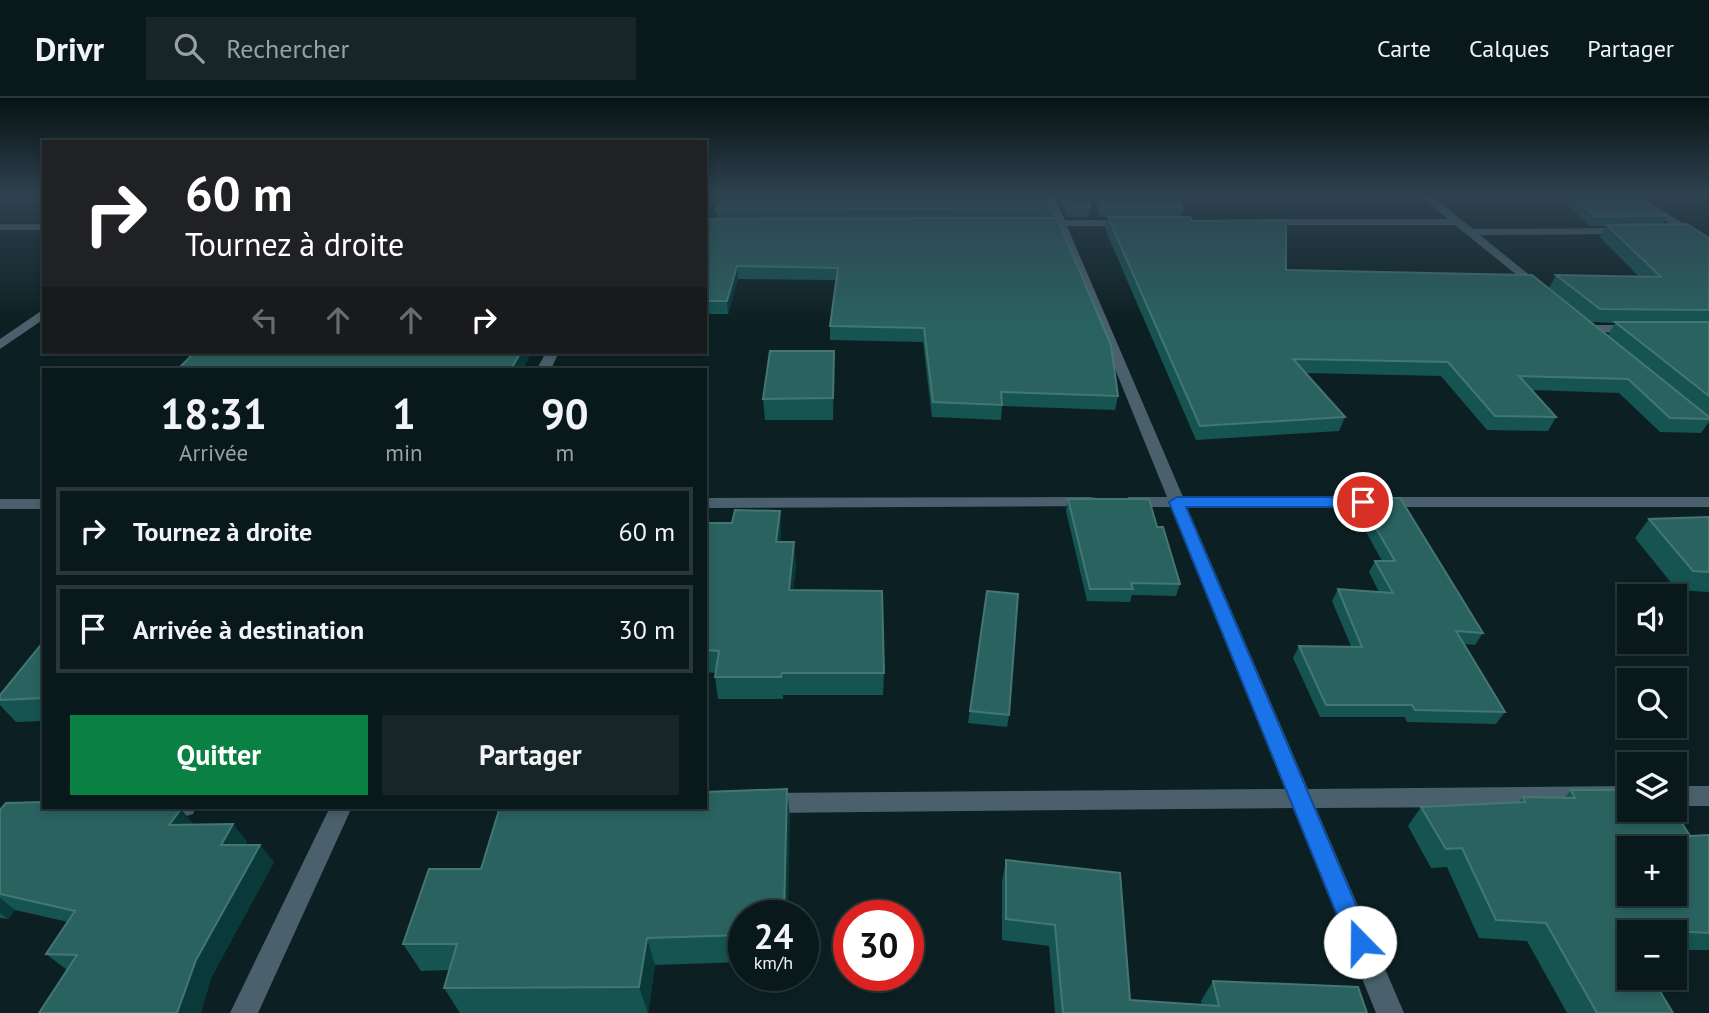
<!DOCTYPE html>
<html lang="fr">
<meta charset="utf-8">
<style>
:root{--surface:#09181a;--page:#172527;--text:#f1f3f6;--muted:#99a0a2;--line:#293739;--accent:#0b8043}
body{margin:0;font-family:"PT Sans",sans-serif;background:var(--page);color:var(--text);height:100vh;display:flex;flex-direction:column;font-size:26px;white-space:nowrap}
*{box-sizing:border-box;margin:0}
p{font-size:23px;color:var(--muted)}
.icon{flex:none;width:38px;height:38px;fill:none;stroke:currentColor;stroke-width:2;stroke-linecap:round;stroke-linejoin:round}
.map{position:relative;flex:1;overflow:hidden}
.panel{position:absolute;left:42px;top:270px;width:665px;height:441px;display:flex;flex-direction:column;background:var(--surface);border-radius:0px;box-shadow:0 4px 10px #0003,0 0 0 2px var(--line)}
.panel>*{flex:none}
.hud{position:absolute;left:42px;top:42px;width:665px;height:214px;border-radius:0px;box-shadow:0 4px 10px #0003,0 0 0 2px var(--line);background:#202124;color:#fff;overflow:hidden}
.fabs{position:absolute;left:1617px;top:486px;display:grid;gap:14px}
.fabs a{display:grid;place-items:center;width:70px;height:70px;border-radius:0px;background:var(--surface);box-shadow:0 4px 10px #0003,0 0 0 2px var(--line);font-size:35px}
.speed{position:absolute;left:728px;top:802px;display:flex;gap:14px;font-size:35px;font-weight:700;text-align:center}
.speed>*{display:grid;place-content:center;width:91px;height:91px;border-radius:50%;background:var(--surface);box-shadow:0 4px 10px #0003,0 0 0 2px var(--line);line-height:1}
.speed small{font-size:18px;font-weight:400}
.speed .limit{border:10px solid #d22;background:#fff;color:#111}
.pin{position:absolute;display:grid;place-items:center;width:60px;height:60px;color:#fff;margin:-30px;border:4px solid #fff;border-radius:50%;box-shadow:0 2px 7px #0007}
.me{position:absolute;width:77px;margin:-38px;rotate:338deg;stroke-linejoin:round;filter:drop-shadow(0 0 5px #0008)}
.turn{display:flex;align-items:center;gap:24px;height:147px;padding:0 28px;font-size:32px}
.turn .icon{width:91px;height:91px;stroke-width:2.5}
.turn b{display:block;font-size:49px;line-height:60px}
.lanes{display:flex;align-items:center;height:66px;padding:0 28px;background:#0003;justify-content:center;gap:35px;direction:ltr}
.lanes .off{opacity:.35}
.eta{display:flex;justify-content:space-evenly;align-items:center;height:119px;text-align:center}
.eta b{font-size:42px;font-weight:700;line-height:49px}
.primary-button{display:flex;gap:14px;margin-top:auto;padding:14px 28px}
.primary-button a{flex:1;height:80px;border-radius:0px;background:var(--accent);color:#fff;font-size:28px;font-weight:700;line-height:80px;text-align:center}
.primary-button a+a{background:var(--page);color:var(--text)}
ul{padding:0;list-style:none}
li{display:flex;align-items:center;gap:21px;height:88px;margin:0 14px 10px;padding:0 14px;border:4px solid var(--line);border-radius:0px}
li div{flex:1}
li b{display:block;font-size:26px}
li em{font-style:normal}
header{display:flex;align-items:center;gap:42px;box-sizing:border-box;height:98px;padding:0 35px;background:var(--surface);border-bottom:2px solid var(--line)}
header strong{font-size:33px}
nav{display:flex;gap:38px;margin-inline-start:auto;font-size:24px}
.search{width:490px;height:63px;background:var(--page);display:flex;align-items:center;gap:18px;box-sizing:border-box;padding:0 24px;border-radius:0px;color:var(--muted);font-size:26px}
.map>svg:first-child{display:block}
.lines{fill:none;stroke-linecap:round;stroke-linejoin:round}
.street{fill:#4a616d;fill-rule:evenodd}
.wall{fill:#155451}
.shaded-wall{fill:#093938}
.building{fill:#2a6260;stroke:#447674;stroke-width:2;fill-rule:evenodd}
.route{fill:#1a73e8;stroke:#114b97;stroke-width:2}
</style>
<header>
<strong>Drivr</strong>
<div class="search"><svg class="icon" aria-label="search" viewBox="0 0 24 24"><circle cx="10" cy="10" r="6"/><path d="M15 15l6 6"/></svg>Rechercher</div>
<nav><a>Carte</a><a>Calques</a><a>Partager</a></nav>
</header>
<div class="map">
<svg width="1709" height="915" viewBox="0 0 1709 915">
<rect width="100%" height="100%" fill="#0c2023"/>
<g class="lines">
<path class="street" d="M1044,97H1054L1065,122H1129L1134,125L1129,128H1067L1183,399H1709V409H1187L1308,691L1629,688V708L1316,710L1404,915H1376L1293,710L765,715L757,712L754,705L757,698L765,695L1285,691L1171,409H1129L1121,404L1129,399H1167L1057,128L1047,125L1054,122Z
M1420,97H1431L1473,131L1627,130L1632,133L1627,136L1480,137L1543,188L1545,191L1539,195L1455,127H1262L1257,124L1262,121H1448Z
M1624,97H1636L1709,141V149Z
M0,126H44V132H0Z
M44,211V221L0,251V241Z
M1588,227H1633L1639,231L1633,235L1583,234V228Z
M546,254H559L551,271H537Z
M1090,399L1096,400L1098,404L1096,408L705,410V400Z
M0,401H44V411H0Z
M1675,688H1709V708H1675Z
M129,709H196L193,716C177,722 148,722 132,716Z
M330,709H352L258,915H230Z"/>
</g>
<path class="wall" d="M1057,97H1089L1090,110L1089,119H1067Z
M1093,97H1176L1183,110L1181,119L1192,123L1286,172L1608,237L1615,225L1592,224L1549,190L1556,177L1639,179L1600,139L1606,128H1589L1558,97H1633L1667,118L1662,127L1709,140V324L1701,335L1660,334L1619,295L1532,292L1556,319L1548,333L1487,332L1441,278L1306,275L1345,319L1339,333L1196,342L1105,131L1108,119H1179H1100Z
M1051,110L1050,119L1118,298L1115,312L1002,308L1001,322L932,319L923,244L830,242V228L836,182L738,181L728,216H705V127L717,121L716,112Z
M834,253L833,322H765L763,301Z
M1068,401L1157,429L1180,486L1176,498L1132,497L1130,504L1087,503L1066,413Z
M1359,401L1483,535L1475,547L1464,546L1505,614L1496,626L1407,624L1405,619H1320L1293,560L1299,548H1351L1332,503L1338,491L1379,494L1369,474L1375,463H1382L1354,412Z
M780,413L781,434L780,444L796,466L793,492L884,575L883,597H783V601H718L715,579L716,575L705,574V425H732Z
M1709,419V494L1677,492L1635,440L1649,421Z
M987,493L1009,617L1007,629L968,625Z
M44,543V623L16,624L0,607V597Z
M787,691L790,720L744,817V864L655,867L648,915H460L444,890L449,872L421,873L403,846Z
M1571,692L1690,738L1709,737V852H1675V835H1629V880L1673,915H1567L1527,843L1479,840L1447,769L1431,770L1408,728L1421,709L1519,704L1523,699L1564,700Z
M0,712L194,727L247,743L245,747L274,764L212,878L67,872L46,856L68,824L15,812L8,821L0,820Z
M1006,762L1130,902L1202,907L1201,903L1213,883L1367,915H1055L1049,848L1002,842V784Z"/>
<path class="shaded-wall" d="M737,168L738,181L728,216L727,203Z
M834,253V274L833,322V300Z
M521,254H531V256L523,271H511Z
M780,413L781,434L778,465L776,444Z
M794,444L796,466L791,514L789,492Z
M787,691L790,720L788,817H784Z
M181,711L196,729L169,727Z
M233,726L247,743L236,765L221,747Z
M260,747L274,764L212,878L201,915H177L196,862Z
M0,800L15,812L8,821L0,815Z
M647,840L655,867L648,915L639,889Z"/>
<path class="building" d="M724,97H1046L1051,110L716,112Z
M1062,97H1089L1090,110H1068Z
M1098,97H1176L1183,110H1102Z
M1572,97H1633L1667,118H1594Z
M1108,119H1190L1192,123L1286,122V172L1532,177L1709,319V321L1670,320L1628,281L1519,278L1556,319L1495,318L1448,264L1293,261L1345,319L1200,328Z
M1057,120L1111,247L1118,298L1001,294L1002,307L933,304L924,230L830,228L838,170L737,168L727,203H705V127L709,121Z
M1687,126L1709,140V212L1600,211L1556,177L1661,179L1607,127Z
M1615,224H1709V298Z
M770,253H834L833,300L763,301Z
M195,254H521L511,271H178Z
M1400,400L1483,535L1456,533L1505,614L1415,612L1412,607H1326L1299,548L1362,549L1338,491L1393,495L1375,463H1395L1359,401Z
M1068,401H1149L1157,429H1163L1180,486L1131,485L1133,491H1090Z
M735,412L780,413L776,444H794L789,492L882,493L884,575H782L781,579H715L719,553L705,552V425H732Z
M1709,419V474L1693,473L1649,421Z
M987,493L1018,496L1009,617L970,613Z
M44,543V600L0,602V597Z
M787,691L784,817H744V837L647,840L639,889L444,890L457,846H403L429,771H481L500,709H705V694Z
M1571,692H1620L1629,693V712H1674L1690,738L1709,737V835L1620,830L1629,844V880H1652L1673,915H1597L1546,825L1496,822L1462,750L1446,751L1421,709L1525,704L1523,699L1575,700ZM1629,751H1675V796H1629Z
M44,704V709H160L181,711L169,727L233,726L221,747H260L196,862L177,915H39L77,857L46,856L75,813L0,796V712L6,705Z
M1006,762L1120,775L1130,902L1219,908L1213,883L1358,889L1367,915H1063L1055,827L1006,821Z"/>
<linearGradient id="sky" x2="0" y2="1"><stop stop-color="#071213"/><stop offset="0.43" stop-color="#2e4250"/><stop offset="1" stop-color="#2e4250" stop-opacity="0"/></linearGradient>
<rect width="1709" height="225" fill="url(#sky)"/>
<path class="route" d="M1177,399H1363L1371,404L1363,409H1186L1372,844L1368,852L1360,855L1352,852L1348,844L1169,404Z"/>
</svg>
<div class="fabs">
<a><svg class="icon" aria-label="sound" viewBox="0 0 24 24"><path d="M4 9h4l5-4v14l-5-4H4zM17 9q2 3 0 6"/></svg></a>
<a><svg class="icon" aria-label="search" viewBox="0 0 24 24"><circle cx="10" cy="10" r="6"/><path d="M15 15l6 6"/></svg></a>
<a><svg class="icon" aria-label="layers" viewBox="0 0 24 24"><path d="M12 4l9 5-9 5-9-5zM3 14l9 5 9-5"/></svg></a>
<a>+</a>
<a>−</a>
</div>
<div class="speed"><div>24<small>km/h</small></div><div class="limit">30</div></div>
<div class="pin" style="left:1363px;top:404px;background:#d93025"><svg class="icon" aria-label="arrive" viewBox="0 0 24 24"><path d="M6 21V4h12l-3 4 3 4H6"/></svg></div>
<svg class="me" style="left:1360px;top:844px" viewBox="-20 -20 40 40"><circle r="19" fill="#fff"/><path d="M0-13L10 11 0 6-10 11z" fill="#1a73e8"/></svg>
<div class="hud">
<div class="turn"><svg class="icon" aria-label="right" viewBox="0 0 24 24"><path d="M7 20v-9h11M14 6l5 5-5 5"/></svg><div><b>60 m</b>Tournez à droite</div></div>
<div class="lanes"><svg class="icon off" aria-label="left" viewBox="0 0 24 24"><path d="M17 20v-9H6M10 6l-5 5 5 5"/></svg><svg class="icon off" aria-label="ahead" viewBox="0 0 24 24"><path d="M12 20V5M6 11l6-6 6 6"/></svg><svg class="icon off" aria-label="ahead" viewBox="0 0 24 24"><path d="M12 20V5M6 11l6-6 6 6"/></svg><svg class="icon" aria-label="right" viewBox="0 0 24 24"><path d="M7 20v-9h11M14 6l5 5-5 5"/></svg></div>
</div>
<section class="panel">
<div class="eta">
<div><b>18:31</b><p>Arrivée</p></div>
<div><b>1</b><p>min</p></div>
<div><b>90</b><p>m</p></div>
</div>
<ul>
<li><svg class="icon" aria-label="right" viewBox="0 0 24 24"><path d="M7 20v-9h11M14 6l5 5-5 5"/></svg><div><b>Tournez à droite</b></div><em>60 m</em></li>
<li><svg class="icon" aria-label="arrive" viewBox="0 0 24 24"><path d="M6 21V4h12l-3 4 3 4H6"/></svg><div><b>Arrivée à destination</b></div><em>30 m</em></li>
</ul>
<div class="primary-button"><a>Quitter</a><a>Partager</a></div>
</section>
</div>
